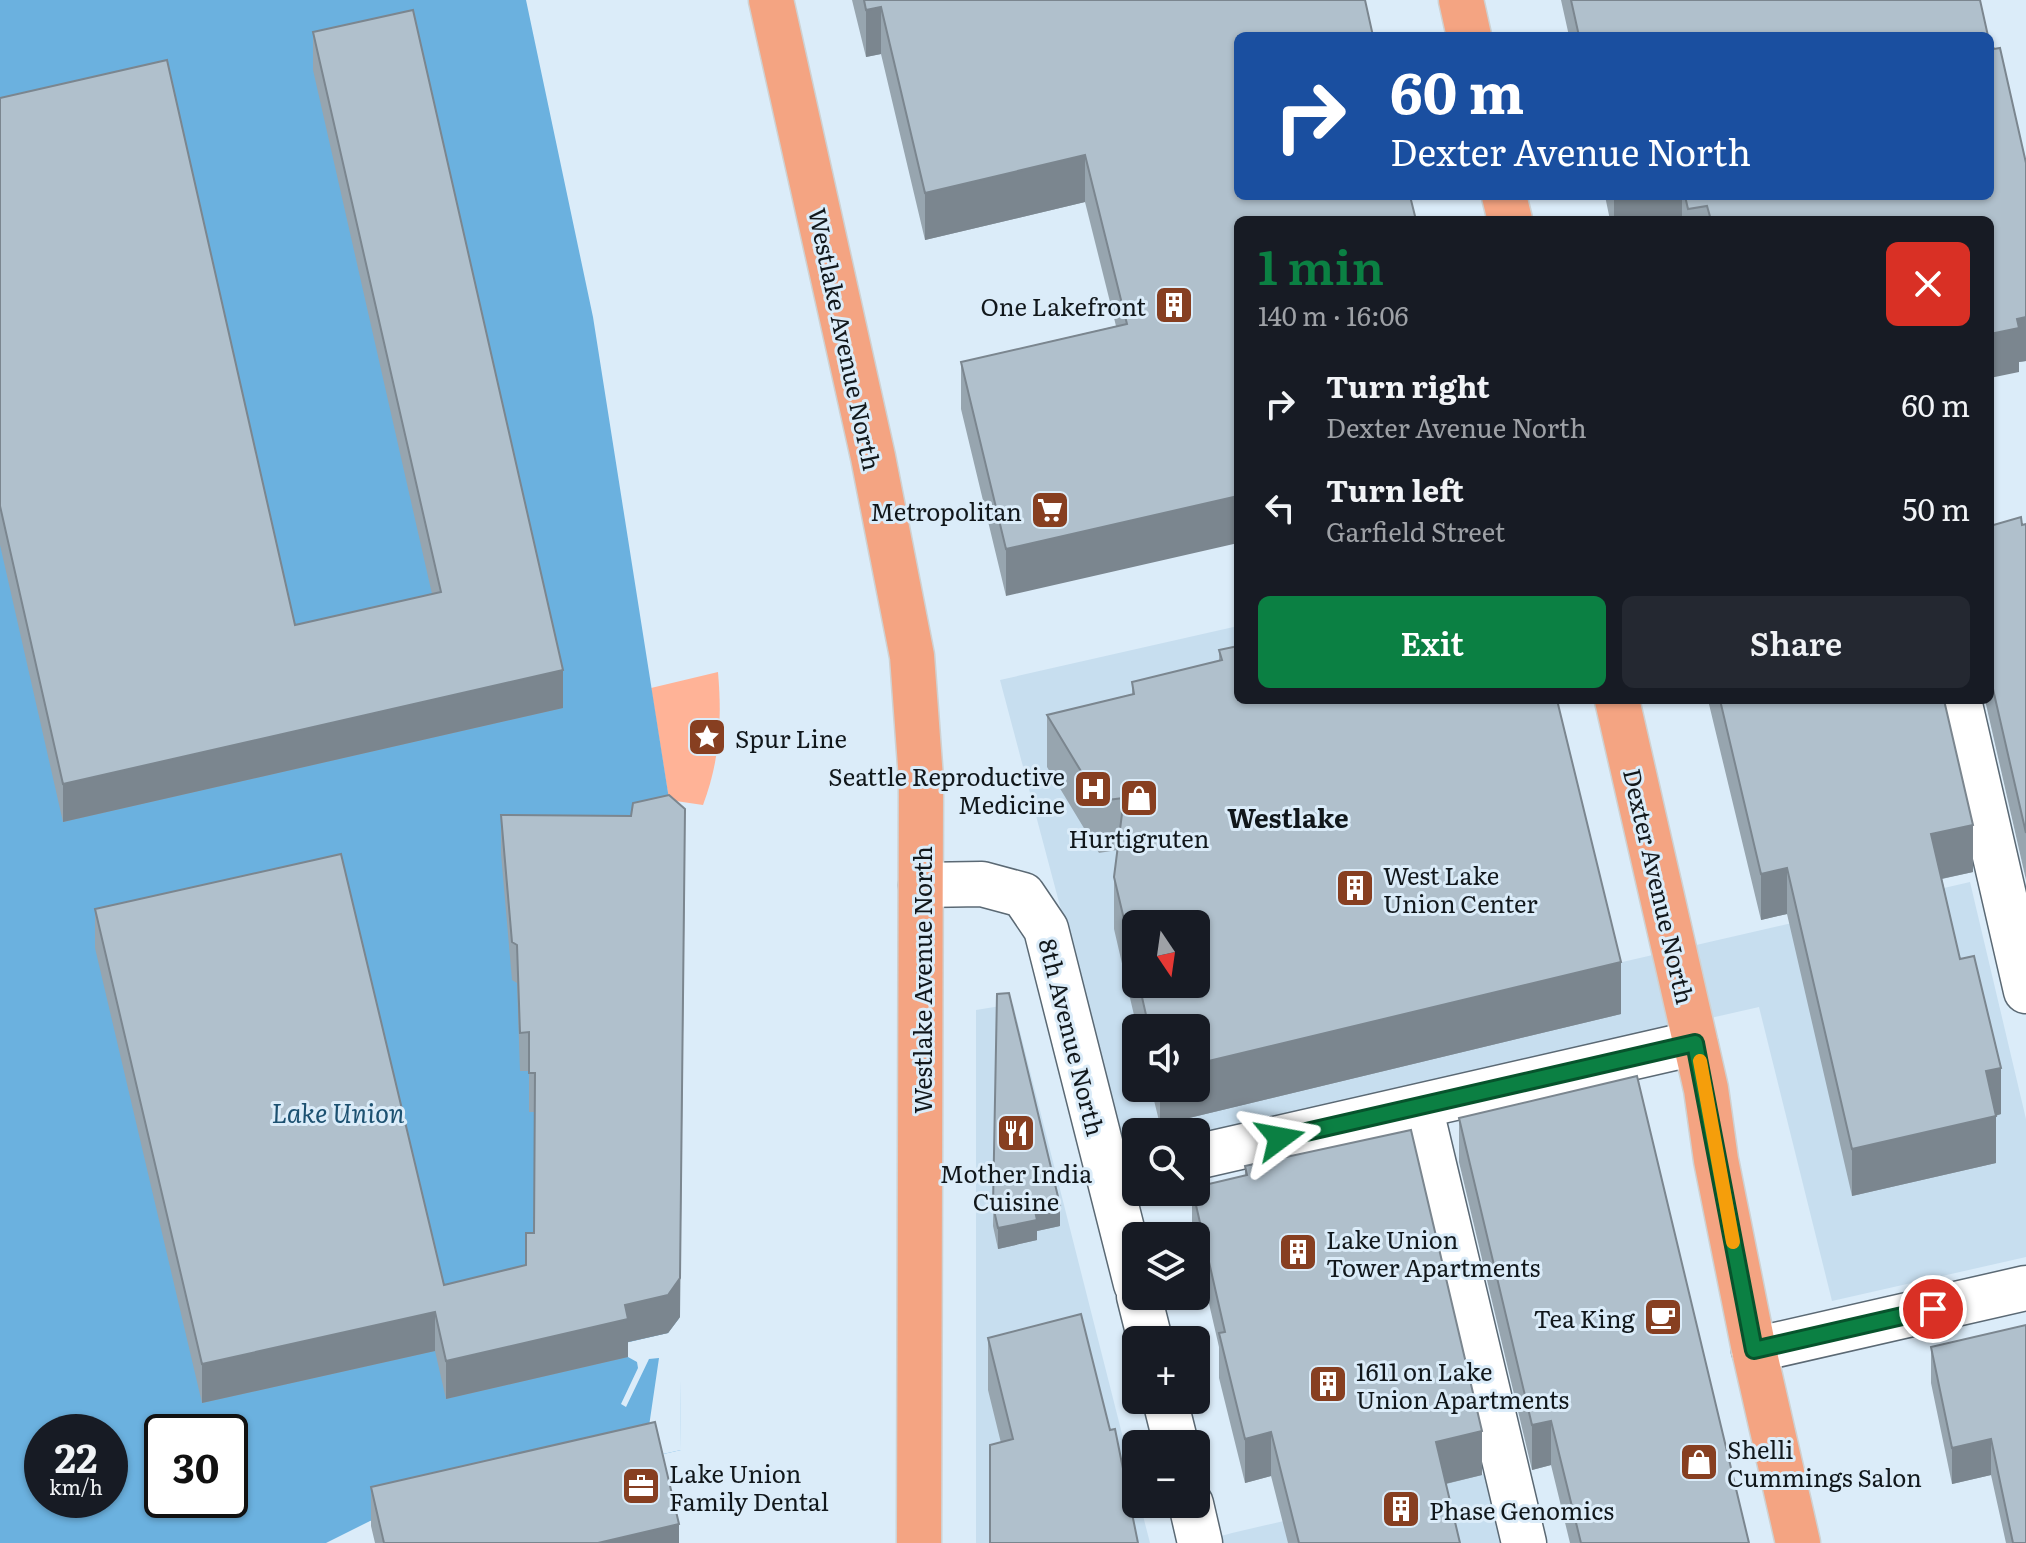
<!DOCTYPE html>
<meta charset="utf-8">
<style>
:root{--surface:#171b24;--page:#242831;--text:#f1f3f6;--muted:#9ea1a6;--accent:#0b8043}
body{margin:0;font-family:Literata,serif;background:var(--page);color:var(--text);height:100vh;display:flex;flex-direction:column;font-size:30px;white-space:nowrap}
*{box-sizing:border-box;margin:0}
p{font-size:26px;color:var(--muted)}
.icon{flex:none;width:44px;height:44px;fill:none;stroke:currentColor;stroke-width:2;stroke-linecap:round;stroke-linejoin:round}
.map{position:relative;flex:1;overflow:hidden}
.sheet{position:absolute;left:1234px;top:216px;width:760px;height:488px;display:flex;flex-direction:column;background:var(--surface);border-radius:12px;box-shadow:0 2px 6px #0004}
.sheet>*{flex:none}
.top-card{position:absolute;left:1234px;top:32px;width:760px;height:168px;border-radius:12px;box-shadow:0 2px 6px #0004;background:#1a4fa0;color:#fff;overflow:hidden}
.needle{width:52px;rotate:167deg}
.fabs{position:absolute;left:1122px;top:910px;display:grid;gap:16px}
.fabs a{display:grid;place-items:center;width:88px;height:88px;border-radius:12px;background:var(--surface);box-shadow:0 2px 6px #0004;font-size:40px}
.speed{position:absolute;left:24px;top:1414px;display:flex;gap:16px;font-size:40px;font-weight:700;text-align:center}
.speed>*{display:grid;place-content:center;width:104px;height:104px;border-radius:50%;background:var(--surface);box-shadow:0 2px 6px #0004;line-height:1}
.speed small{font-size:20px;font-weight:400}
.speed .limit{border:4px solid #111;border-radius:12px;background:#fff;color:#111}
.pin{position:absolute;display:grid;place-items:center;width:68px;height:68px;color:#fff;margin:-34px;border:4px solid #fff;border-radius:50%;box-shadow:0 2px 8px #0007}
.me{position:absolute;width:88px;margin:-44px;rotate:77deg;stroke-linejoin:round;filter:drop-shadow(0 0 6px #0008)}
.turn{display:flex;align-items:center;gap:28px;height:168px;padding:0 24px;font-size:36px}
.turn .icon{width:104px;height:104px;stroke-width:2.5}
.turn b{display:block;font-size:56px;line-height:68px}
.round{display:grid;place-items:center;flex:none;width:84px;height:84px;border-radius:12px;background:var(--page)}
.headline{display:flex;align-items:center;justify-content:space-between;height:136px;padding:0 24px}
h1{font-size:48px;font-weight:600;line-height:60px;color:var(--accent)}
.cta{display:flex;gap:16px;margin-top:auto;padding:16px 24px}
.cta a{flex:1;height:92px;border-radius:12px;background:var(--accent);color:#fff;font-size:32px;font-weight:600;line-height:92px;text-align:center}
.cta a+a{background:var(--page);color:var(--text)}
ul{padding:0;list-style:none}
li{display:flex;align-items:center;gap:24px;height:104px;padding:0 24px}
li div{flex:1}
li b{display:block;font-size:30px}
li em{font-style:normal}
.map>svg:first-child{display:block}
.built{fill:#c7deef;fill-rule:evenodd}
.green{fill:#ffb397}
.water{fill:#6bb1df;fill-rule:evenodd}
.pier{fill:#dbecf9}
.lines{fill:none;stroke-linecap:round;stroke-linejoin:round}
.minor-casing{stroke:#5b6974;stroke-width:47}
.major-casing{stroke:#cfd1d1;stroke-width:47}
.minor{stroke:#fff;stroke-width:44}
.major{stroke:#f4a482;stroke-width:44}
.wall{fill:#97a5af;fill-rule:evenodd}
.shaded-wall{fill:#7b868f}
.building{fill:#b0c0cc;stroke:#7b868f;stroke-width:2}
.route-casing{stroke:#07532c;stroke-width:20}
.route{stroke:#0b8043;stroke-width:14}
.slow{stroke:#f59e0b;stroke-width:14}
.labels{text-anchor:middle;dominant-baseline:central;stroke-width:6;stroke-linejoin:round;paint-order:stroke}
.poi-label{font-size:24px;fill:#11171b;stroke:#dbecf9;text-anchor:start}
.street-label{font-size:24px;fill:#11171b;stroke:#dbecf9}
.neighbourhood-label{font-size:26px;font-weight:bold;fill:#11171b;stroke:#dbecf9}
.water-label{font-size:26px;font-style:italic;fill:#1c5171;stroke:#dbecf9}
</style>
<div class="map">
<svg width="2026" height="1543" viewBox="0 0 2026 1543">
<rect width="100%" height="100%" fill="#dbecf9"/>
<path class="built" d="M1238,626V700L1618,963L1970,882L2026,1119V1257L1832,1301L1759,1007L1196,1135V1132H1136V1149L1125,1151L1000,680ZM1136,924H1196V984H1136ZM1136,1028H1196V1088H1136Z
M1013,1004L1136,1489V1504H1140L1150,1543H976V1010Z
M1489,1473L1505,1543H1196L1232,1533Z"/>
<path class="green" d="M718,672C722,719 720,760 703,805L669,800L651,688Z"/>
<path class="water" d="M0,0H526L593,317L672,818L681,1450L370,1521L326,1543H0ZM42,1432H110V1500H42ZM162,1432H230V1500H162Z"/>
<path class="pier" d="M680,1317L681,1450L654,1456L648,1433L659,1358L649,1359L626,1407L621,1404L638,1368L637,1362L628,1357L625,1343L668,1333Z"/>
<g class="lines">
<g class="minor-casing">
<path id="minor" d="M1959,700L2026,991
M921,885L982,884L1023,895L1046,929L1136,1284
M1420,1106L1524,1543
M1196,1157L1695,1043
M1139,1296L1150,1340
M1754,1350L2026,1288
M1165,1400L1176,1444
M1191,1504L1200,1543"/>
</g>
<g class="major-casing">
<path id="major" d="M771,0L873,457L912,656L921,779L919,1543
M1461,0L1469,36
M1504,196L1510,220
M1617,700L1706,1089L1716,1160L1754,1350L1798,1543"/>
</g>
<use href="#minor" class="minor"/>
<use href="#major" class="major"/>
</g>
<path class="wall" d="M852,0H1365L1238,196L1006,596L961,409V362L1116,326L1085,202L925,240L881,54L866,57Z
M1561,0H1980L1988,36H1569Z
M313,32L563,708L63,822L0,545V98L295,625L432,594L313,70Z
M2026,163V361L2019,362V372L1990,220H1610L1605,196H1990Z
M2026,524V880L1985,700H1990V526Z
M1219,650L1621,1014L1160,1125L1151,1088H1196V1028H1137L1114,929V877L1117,850L1099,853L1047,767V715L1132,694V682L1219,661ZM1136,924L1196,984H1136Z
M1708,700H1944L1973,872L1942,879L1960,959L2001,1114L1996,1116V1163L1852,1196L1787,914L1761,920Z
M501,815L680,1317L668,1333L628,1342V1357L446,1399L435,1351L202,1403L95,948V909L444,1285L526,1265L534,1233L535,1112H529V1071H520L517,983L512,980L501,854Z
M997,994L1060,1226L1037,1231V1240L998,1249L993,1226Z
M1459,1118L1749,1543H1570L1551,1465L1532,1470L1459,1162Z
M1245,1166L1482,1475L1446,1484L1460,1543H1288L1271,1476L1245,1483L1219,1378V1347L1196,1247V1236H1193L1192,1232V1192H1196L1245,1176Z
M2026,1325V1543H2006L1991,1475L1952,1484L1931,1383V1347Z
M988,1338L1110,1430L1001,1443L988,1390Z
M371,1487L679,1543H375L371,1526Z"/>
<path class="shaded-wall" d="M881,7V54L866,57V10Z
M1085,155V202L925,240V193Z
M1614,196H1682V220H1614Z
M2026,317V361L2019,362V372L1990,378V334L2017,319Z
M1238,496V543L1006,596V549Z
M563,670V708L63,822V784Z
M1973,825V872L1931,881V834Z
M685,847L680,1317L668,1333L628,1342V1357L446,1399V1361L625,1305Z
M1787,868V914L1761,920V874Z
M1621,962V1014L1160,1125V1088H1196V1064Z
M2001,1068V1114L1986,1118V1071Z
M1996,1116V1163L1852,1196V1149Z
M1060,1205V1226L1037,1231V1240L998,1249V1228L1035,1211Z
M435,1312V1351L202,1403V1364Z
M1551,1421V1465L1532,1470V1425Z
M1482,1431V1475L1436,1486V1442Z
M1271,1432V1476L1245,1483V1439Z
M1991,1439V1475L1952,1484V1448Z
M679,1524V1543H598Z"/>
<path class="building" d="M864,0H1365L1373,36H1238V196H1410L1416,220H1238V496L1006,549L961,362L1127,324L1085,155L925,193L881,7L866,10Z
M1571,0H1980L1988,36H1579Z
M413,10L563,670L63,784L0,506V98L167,60L295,625L441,592L313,32Z
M1990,41L1994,49L2000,48L2026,163V317L2017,319L2019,328L1990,334V220H1711L1707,206L1688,209L1685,196H1990Z
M2021,517L2022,525L2026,524V833L1990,676V526Z
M1238,646V700H1557L1621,962L1196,1064V1028H1149L1139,984H1196V924H1136V970L1114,877L1124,798L1099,801L1047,715L1134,694L1132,682L1222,660L1219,650Z
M1720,700H1944L1973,825L1931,834L1960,959L1974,956L2001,1068L1986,1071L1996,1116L1852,1149L1787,868L1761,874Z
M669,795L685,809L680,1278L668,1295L625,1305L628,1319L446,1361L435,1312L202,1364L95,909L341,854L444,1285L526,1265V1233H534L535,1073H529V1032L520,1033L517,945L512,942L501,815L631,816L633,803Z
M1009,993L1060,1205L1035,1211L1037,1220L998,1228L993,1206L997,994Z
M1637,1076L1749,1543H1581L1551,1421L1532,1425L1459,1118Z
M1411,1130L1482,1431L1436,1442L1460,1543H1299L1271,1432L1245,1439L1219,1333L1225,1332L1193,1192H1196V1187L1247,1175L1245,1166Z
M1081,1314L1110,1430L1115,1429L1138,1543H990V1445L1013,1439L988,1338Z
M2026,1325V1543H2013L1991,1439L1952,1448L1931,1347Z
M655,1422L679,1524L598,1543H384L371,1487Z"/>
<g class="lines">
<g class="route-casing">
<path id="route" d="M1280,1138L1695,1043L1754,1350L1933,1309"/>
</g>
<use href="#route" class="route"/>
<path class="slow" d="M1700,1061L1733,1242"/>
</g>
<defs>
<g id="building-square" transform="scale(2)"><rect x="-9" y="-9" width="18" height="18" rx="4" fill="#873f21" stroke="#dbecf9"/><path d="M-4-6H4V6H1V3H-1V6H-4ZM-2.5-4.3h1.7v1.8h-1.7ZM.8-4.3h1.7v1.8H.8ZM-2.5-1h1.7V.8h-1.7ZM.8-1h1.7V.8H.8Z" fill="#fff"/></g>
<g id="supermarket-square" transform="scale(2)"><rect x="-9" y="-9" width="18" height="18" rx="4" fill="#873f21" stroke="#dbecf9"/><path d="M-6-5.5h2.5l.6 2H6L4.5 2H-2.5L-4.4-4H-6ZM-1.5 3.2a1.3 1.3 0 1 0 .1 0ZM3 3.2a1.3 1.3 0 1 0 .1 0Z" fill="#fff"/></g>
<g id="sight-square" transform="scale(2)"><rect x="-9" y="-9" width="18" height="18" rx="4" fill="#873f21" stroke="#dbecf9"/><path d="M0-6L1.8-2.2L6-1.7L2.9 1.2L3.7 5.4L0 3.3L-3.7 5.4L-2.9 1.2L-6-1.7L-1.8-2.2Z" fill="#fff"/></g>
<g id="hospital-square" transform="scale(2)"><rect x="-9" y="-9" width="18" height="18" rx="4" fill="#873f21" stroke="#dbecf9"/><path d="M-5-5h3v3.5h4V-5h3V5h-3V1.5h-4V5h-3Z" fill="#fff"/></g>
<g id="shop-square" transform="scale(2)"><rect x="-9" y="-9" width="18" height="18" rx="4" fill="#873f21" stroke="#dbecf9"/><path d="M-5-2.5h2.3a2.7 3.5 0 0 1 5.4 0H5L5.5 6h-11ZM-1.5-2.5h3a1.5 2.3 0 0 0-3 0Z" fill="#fff"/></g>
<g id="restaurant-square" transform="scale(2)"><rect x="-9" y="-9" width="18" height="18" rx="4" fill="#873f21" stroke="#dbecf9"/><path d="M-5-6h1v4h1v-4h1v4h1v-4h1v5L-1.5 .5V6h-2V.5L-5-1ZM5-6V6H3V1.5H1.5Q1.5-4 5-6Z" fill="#fff"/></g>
<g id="cafe-square" transform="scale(2)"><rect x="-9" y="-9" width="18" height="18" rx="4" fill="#873f21" stroke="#dbecf9"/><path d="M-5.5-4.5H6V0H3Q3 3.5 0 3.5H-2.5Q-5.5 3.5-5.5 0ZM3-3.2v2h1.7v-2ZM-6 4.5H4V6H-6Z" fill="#fff"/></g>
<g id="office-square" transform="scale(2)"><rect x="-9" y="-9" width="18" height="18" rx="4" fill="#873f21" stroke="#dbecf9"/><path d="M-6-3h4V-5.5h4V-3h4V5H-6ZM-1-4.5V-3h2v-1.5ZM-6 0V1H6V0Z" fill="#fff"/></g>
</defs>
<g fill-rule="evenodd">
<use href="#building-square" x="1174" y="305"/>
<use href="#supermarket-square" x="1050" y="510"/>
<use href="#sight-square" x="707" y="737"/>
<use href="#hospital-square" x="1093" y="789"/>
<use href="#shop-square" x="1139" y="798"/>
<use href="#building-square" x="1355" y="888"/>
<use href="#restaurant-square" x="1016" y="1133"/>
<use href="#building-square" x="1298" y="1252"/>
<use href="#cafe-square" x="1663" y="1317"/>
<use href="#building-square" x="1328" y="1384"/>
<use href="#shop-square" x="1699" y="1462"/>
<use href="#office-square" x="641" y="1486"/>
<use href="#building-square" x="1401" y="1509"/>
</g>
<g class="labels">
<g class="poi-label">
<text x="1146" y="305" text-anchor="end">One Lakefront</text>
<text x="1022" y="510" text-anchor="end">Metropolitan</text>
<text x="735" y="737">Spur Line</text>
<text x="1065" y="775" text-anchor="end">Seattle Reproductive<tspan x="1065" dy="28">Medicine</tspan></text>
<text x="1139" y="837" text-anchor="middle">Hurtigruten</text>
<text x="1383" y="874">West Lake<tspan x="1383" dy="28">Union Center</tspan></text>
<text x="1016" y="1172" text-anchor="middle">Mother India<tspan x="1016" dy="28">Cuisine</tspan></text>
<text x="1326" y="1238">Lake Union<tspan x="1326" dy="28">Tower Apartments</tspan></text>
<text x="1635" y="1317" text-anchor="end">Tea King</text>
<text x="1356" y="1370">1611 on Lake<tspan x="1356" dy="28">Union Apartments</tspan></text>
<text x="1727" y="1448">Shelli<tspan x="1727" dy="28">Cummings Salon</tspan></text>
<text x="669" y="1472">Lake Union<tspan x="669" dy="28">Family Dental</tspan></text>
<text x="1429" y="1509">Phase Genomics</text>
</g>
<g class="street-label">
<text transform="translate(846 339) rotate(78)">Westlake Avenue North</text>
<text transform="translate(1660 886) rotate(77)">Dexter Avenue North</text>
<text transform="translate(921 980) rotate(-90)">Westlake Avenue North</text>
<text transform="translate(1073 1037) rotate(76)">8th Avenue North</text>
</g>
<g class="neighbourhood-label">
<text x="1288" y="816">Westlake</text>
</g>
<g class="water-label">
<text x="338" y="1111">Lake Union</text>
</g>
</g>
</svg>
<div class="fabs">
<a><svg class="needle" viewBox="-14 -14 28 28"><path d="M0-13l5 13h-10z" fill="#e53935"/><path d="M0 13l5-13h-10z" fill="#9ea1a6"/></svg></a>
<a><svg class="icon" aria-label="sound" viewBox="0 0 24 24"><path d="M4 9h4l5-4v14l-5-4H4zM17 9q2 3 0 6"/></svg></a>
<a><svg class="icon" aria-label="search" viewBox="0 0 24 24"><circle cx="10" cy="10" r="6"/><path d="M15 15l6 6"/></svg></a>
<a><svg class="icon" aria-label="layers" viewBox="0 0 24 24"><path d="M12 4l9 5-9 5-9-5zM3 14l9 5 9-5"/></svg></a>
<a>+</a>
<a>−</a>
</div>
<div class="speed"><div>22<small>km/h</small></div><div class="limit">30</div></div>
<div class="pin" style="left:1933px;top:1309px;background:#d93025"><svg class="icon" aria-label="arrive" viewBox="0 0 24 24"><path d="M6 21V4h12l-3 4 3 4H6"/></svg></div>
<svg class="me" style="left:1280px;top:1138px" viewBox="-20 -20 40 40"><path d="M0-17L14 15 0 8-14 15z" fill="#0b8043" stroke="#fff" stroke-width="4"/></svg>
<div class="top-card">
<div class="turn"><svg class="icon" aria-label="right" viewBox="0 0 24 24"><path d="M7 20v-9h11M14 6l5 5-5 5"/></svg><div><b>60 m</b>Dexter Avenue North</div></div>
</div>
<section class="sheet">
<div class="headline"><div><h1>1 min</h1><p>140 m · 16:06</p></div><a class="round" style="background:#d93025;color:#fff"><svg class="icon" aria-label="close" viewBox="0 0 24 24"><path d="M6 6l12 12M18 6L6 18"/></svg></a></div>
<ul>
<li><svg class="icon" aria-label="right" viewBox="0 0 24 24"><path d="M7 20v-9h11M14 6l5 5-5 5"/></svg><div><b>Turn right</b><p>Dexter Avenue North</p></div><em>60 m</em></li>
<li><svg class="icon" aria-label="left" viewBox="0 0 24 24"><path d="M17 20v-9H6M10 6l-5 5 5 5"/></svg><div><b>Turn left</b><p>Garfield Street</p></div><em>50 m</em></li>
</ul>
<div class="cta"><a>Exit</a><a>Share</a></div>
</section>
</div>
